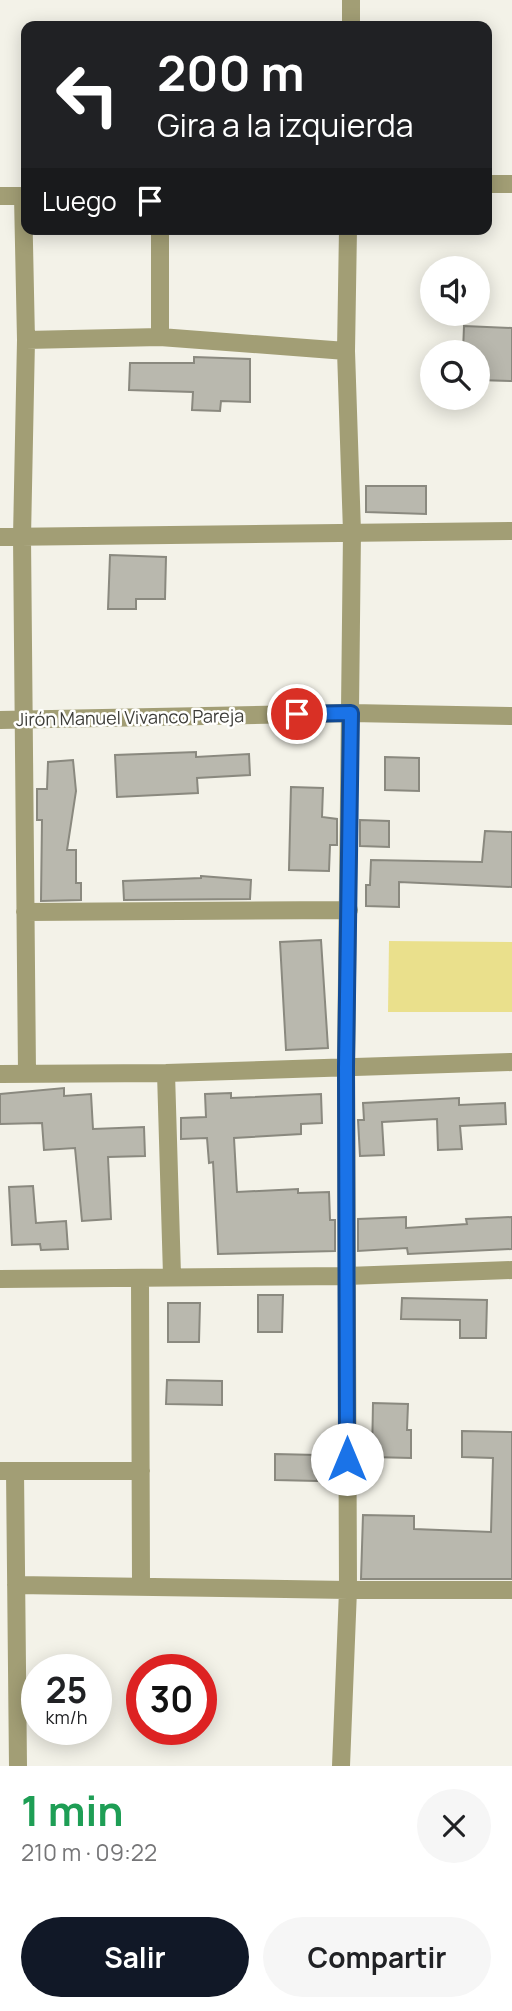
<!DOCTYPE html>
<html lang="es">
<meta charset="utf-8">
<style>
:root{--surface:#fff;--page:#f6f6f6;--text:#202124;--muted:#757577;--accent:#111827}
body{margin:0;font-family:Manrope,sans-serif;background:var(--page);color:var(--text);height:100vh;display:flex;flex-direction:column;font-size:26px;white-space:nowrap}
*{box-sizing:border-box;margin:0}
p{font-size:23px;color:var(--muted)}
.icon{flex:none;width:38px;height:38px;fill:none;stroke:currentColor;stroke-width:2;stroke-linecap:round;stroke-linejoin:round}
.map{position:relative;height:1766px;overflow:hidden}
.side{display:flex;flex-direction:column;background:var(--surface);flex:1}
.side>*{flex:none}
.hud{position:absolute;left:21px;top:21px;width:471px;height:214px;border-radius:14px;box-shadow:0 4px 18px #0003;background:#202124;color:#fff;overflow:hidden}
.buttons{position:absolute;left:420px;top:256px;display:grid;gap:14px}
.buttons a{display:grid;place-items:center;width:70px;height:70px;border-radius:50%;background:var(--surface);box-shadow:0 4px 18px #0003;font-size:35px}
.speed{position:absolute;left:21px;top:1654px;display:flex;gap:14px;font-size:35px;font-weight:700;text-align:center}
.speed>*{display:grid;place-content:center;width:91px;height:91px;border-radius:50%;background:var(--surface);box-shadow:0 4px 18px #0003;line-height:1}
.speed small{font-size:18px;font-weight:400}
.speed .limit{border:10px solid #d22;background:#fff;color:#111}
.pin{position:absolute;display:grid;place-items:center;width:60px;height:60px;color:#fff;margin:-30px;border:4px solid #fff;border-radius:50%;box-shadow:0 2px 7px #0007}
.me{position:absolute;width:77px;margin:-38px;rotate:0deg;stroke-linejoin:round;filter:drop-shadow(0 0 5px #0008)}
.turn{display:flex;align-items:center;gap:24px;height:147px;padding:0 21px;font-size:32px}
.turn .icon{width:91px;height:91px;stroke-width:2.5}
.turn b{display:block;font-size:49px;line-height:60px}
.then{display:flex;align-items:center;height:66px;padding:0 21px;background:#0003;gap:14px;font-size:26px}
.round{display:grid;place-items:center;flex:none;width:74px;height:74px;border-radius:37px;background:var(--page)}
.headline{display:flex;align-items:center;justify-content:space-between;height:119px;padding:0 21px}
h1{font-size:42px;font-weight:700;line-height:52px;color:#1e9e55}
.primary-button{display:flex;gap:14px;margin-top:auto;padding:14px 21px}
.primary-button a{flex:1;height:80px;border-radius:42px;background:var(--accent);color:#fff;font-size:28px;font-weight:700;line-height:80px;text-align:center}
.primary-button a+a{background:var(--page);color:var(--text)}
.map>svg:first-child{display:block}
.green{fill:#eae08c}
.building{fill:#b9b8ae;stroke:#8a897f;stroke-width:2}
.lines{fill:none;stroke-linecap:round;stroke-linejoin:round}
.minor{stroke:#a29e75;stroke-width:18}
.route-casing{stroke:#114b97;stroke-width:18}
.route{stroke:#1a73e8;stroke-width:12}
.labels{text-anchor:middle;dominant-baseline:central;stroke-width:5;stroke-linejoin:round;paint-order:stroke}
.street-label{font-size:18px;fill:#3d3d39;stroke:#fffffd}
</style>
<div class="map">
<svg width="512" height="1766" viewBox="0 0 512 1766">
<rect width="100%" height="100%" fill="#f3f2e8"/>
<path class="green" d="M389,941L512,942V1012H388Z"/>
<path class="building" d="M464,326L512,328V381L478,380V352H463Z
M194,357L250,359V402L221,401L220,411L192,410L193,392L129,390L130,363H194Z
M366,486H426V514L366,512Z
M110,555L166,557L165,599H136V609H108Z
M196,752V757L249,754L250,775L197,778L198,793L117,797L115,755Z
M385,757L419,758V791L385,790Z
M73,760L76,791L67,850H76V883H81V900L41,901L42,820H37V789H47L48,762Z
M291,787L323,788L322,817L337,819V845H330L329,871L289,870Z
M360,820L389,821V847L360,846Z
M485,831L512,832V887L399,882V907L366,906V885H370L371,860L482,862Z
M201,876L251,880L250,899L124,900L123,881L201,878Z
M321,940L328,1048L286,1050L280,942Z
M64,1088V1096L91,1094L93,1129L144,1127L145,1156L108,1157L111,1219L82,1221L75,1148L44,1150L42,1123L0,1124V1094Z
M231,1093V1098L321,1094L322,1123L301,1124V1134L234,1138L237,1192L298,1189V1193L329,1192L330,1220H335V1251L218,1254L213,1162L209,1163L207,1138L181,1139V1118L206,1117L205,1094Z
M459,1098V1105L505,1103L506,1124L460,1126L462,1149L438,1150L437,1119L382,1122L384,1155L360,1156L358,1120H364L363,1103Z
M33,1186L36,1223L66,1221L68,1249L41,1250L40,1244L12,1245L9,1187Z
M406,1217V1228L467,1224L466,1219L512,1217V1249L408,1254L407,1248L358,1251V1219Z
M258,1295H283L282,1332H258Z
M402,1298L487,1300L486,1338H460V1320L401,1319Z
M168,1303H200L199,1342H168Z
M167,1380L222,1381V1405L166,1404Z
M373,1403L408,1404L407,1430H411V1458L372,1457Z
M462,1431L512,1432V1579H361L363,1515L414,1516V1529L491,1532L493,1458L462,1457Z
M275,1454L317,1455V1481L275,1480Z"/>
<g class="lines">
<path class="minor" d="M351,26V0
M486,184H512
M0,196H26
M23,196L26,340L22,537L27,1073
M160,229V337
M26,340L160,337L346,351
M0,537L512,531
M0,720L351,713L512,716
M25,912L349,910
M166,1073L172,1275
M0,1074L166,1073L512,1062
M140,1278L141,1586
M0,1279L347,1276L512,1270
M0,1471H141
M15,1471L18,1766
M16,1585L348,1590H512
M341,1766L348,1590L346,1067L352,532L346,351L348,229"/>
</g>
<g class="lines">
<g class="route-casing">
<path id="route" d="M297,714L351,713L346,1067L347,1459"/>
</g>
<use href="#route" class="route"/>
</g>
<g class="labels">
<g class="street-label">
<text transform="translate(130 717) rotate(-1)">Jirón Manuel Vivanco Pareja</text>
</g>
</g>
</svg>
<div class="buttons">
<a><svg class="icon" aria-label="sound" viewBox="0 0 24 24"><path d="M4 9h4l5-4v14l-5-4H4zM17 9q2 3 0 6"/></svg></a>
<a><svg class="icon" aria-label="search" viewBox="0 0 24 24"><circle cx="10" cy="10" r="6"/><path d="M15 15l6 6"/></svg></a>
</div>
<div class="speed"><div>25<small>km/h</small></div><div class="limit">30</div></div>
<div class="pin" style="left:297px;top:714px;background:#d93025"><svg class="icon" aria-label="arrive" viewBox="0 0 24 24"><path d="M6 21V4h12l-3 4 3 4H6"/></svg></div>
<svg class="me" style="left:347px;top:1459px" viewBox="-20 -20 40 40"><circle r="19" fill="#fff"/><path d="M0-13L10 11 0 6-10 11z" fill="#1a73e8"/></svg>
<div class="hud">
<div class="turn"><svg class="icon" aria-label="left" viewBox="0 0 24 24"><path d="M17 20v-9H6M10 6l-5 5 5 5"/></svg><div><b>200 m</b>Gira a la izquierda</div></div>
<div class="then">Luego<svg class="icon" aria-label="arrive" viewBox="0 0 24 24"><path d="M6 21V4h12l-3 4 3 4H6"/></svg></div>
</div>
</div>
<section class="side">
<div class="headline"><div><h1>1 min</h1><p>210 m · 09:22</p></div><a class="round"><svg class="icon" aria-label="close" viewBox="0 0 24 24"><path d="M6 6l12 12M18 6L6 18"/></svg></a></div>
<div class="primary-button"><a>Salir</a><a>Compartir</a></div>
</section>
